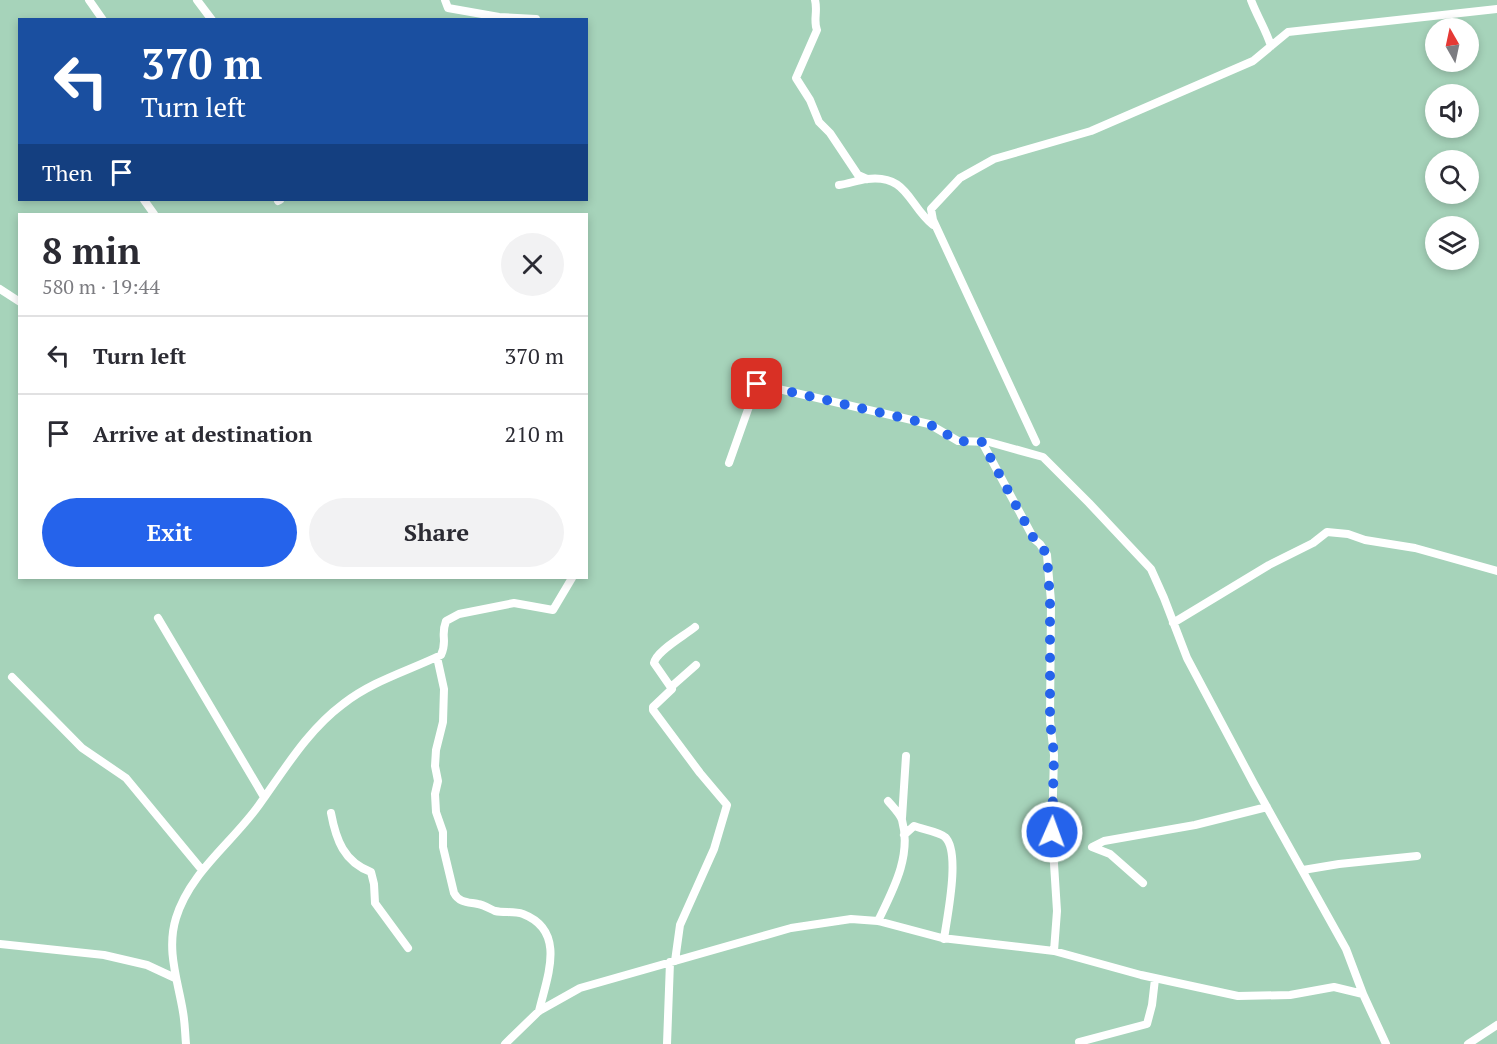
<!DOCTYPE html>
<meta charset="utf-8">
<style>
:root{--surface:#fff;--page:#f2f2f3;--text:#2b2b33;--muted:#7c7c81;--line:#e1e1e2;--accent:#2563eb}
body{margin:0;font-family:"PT Serif",serif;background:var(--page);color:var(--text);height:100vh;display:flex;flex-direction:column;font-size:22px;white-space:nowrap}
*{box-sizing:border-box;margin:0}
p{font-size:20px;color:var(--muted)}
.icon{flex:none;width:33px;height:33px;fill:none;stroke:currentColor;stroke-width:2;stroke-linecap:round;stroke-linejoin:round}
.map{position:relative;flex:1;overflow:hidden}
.sheet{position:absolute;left:18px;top:213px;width:570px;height:366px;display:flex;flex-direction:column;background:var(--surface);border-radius:0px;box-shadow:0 3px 9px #0003}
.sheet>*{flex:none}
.top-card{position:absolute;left:18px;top:18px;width:570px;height:183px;border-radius:0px;box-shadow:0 3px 9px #0003;background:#1a4fa0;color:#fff;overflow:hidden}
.needle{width:39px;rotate:351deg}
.fabs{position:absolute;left:1425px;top:18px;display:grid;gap:12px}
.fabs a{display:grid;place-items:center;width:54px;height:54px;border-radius:50%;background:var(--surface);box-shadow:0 3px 9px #0003;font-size:30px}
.pin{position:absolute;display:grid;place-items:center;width:51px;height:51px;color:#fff;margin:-26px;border-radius:12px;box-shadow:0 3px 9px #0006}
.me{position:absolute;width:66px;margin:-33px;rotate:2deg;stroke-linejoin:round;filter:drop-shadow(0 0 4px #0008)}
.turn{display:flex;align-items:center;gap:21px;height:126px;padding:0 24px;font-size:27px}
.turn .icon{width:78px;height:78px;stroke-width:2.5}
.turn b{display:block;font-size:42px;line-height:51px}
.then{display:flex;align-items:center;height:57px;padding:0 24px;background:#0003;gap:12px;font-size:22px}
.round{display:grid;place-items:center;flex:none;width:63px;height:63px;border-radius:32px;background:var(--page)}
.head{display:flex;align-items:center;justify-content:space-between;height:102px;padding:0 24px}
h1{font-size:36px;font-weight:700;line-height:45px}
.action{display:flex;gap:12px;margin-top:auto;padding:12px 24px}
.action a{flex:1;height:69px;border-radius:36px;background:var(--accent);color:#fff;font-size:24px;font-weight:700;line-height:69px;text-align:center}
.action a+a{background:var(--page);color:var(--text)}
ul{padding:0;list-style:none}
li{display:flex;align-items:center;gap:18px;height:78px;padding:0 24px;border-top:2px solid var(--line)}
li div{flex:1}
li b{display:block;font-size:22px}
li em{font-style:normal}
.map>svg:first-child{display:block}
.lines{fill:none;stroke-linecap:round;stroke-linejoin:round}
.street{stroke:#fff;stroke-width:8}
.route{stroke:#2563eb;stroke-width:10;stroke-dasharray:0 18}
</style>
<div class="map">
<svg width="1497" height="1044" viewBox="0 0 1497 1044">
<rect width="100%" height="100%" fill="#a6d3ba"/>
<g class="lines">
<path class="street" d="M89,0L103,20
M197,0L212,20
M445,0L448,8L499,17L536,19
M815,0C818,11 813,21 817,30L796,78L810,100L819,122L830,133L858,175L867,179
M1251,0C1257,16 1266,30 1271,46
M839,185C848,184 858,180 867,179C908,174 908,205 933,225V221
M144,200L154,214
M278,201L280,200
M0,289L20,302
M762,367L757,384L929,424L958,441L989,442L1043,457L1089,503L1151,569L1164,598L1187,658L1254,784L1346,949L1363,994
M982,442L1034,539L1040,544L1047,555L1051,601L1050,721L1054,755L1052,832L1057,911L1054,951
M1036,442L933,220L931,209L960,178L994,159L1091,131L1253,61L1288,32L1497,9
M729,463L757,384
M158,618L264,797
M1173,623L1269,565L1313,543L1327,532L1348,534L1365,540L1415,548L1497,571
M437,657L444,689L443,722L436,750L435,766L438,781L435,794L436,812L443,832V847L454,893C459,903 469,902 478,904C484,905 490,909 495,911C504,913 514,911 523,914C567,931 547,977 539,1011
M12,677L82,748L126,778L202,870
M671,687L696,665
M331,813C336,840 344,862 371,872L374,884L375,903L408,948
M902,818L906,756
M904,835L914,826C922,829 940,832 945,837C961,852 947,917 944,939
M1303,870L1339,864L1417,856
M1143,883L1110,854L1092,847L1104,841L1195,825L1267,807
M878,921C893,890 912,856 902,820C900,814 893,807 888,801
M0,944L104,955L147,965L175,978
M675,961L680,925L714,849L727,805L700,773L653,710V707L672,689L654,663C656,651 684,636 695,627
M1079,1042L1147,1024L1152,1005L1155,979
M186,1044C185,1033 185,1023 183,1012C178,981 166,950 176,918C190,872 232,843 259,805C285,769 307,731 343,704C372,681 408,671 441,655C448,640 440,637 446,621L459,614L514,603L553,610L572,578
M505,1044L539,1011L580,988L791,928L851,919L878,921L942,938L1054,951L1141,975L1238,996L1290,995L1334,987L1363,994L1386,1044
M667,1044L670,962
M1468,1044L1497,1025"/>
</g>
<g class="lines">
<path class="route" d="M757,384L929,424L958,441L982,442L1034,539L1040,544L1047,555L1050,601V721L1054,755L1052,832"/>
</g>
</svg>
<div class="fabs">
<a><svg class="needle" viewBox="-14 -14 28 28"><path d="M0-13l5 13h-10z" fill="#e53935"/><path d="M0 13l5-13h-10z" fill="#7c7c81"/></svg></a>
<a><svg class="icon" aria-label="sound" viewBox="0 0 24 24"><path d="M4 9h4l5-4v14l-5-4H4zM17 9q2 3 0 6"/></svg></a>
<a><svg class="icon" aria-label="search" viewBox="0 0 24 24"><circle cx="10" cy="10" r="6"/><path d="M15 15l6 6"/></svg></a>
<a><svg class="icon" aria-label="layers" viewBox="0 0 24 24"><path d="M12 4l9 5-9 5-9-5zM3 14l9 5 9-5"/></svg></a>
</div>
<div class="pin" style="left:757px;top:384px;background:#d93025"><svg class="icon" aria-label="arrive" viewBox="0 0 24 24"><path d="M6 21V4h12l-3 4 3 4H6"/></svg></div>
<svg class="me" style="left:1052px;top:832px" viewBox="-20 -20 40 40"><circle r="17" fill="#2563eb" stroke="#fff" stroke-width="3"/><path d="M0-11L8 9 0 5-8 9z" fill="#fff"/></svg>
<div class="top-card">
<div class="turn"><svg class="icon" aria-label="left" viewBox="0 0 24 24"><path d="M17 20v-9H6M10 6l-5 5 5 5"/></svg><div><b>370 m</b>Turn left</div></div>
<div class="then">Then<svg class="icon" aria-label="arrive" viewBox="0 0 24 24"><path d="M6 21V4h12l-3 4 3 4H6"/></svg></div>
</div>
<section class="sheet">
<div class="head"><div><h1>8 min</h1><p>580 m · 19:44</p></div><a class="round"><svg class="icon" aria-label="close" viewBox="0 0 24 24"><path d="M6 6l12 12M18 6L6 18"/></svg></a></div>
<ul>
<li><svg class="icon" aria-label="left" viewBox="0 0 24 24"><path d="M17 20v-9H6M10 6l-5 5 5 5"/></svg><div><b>Turn left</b></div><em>370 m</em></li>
<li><svg class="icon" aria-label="arrive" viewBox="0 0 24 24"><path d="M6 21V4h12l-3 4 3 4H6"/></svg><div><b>Arrive at destination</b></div><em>210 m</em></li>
</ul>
<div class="action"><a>Exit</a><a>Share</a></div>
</section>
</div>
